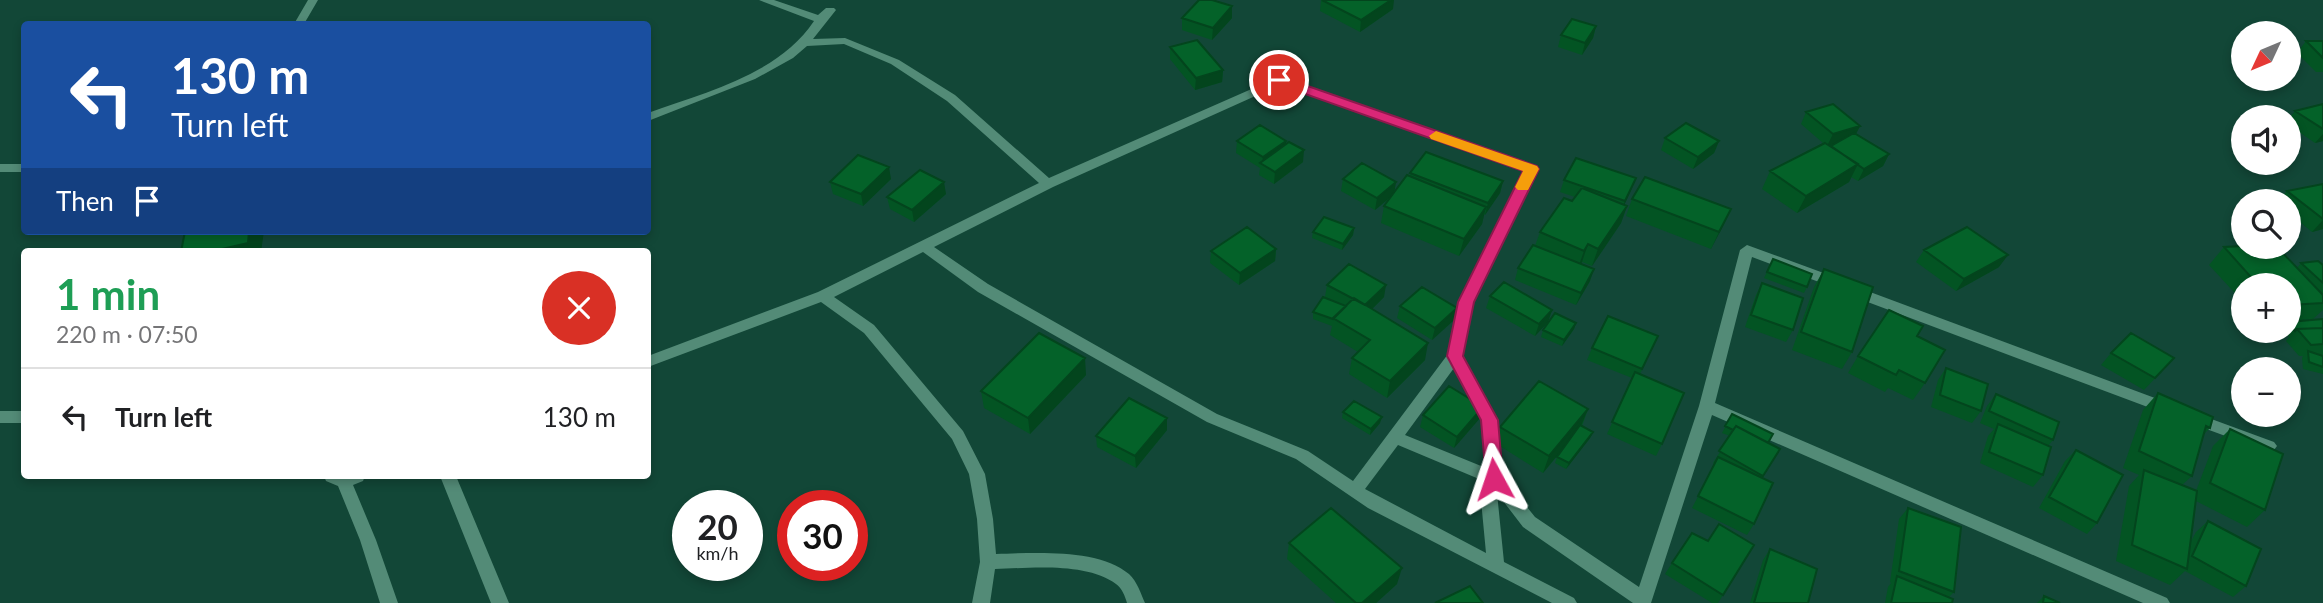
<!DOCTYPE html>
<meta charset="utf-8">
<style>
:root{--surface:#fff;--page:#f2f2f2;--text:#202124;--muted:#757577;--line:#e0e0e0}
body{margin:0;font-family:Lato,sans-serif;background:var(--page);color:var(--text);height:100vh;display:flex;flex-direction:column;font-size:26px;white-space:nowrap}
*{box-sizing:border-box;margin:0}
p{font-size:23px;color:var(--muted)}
.icon{flex:none;width:38px;height:38px;fill:none;stroke:currentColor;stroke-width:2;stroke-linecap:round;stroke-linejoin:round}
.map{position:relative;flex:1;overflow:hidden}
.sheet{position:absolute;left:21px;top:248px;width:630px;height:231px;display:flex;flex-direction:column;background:var(--surface);border-radius:7px;box-shadow:0 4px 10px #0003}
.sheet>*{flex:none}
.top-card{position:absolute;left:21px;top:21px;width:630px;height:214px;border-radius:7px;box-shadow:0 4px 10px #0003;background:#1a4fa0;color:#fff;overflow:hidden}
.needle{width:46px;rotate:226deg}
.fabs{position:absolute;left:2231px;top:21px;display:grid;gap:14px}
.fabs a{display:grid;place-items:center;width:70px;height:70px;border-radius:50%;background:var(--surface);box-shadow:0 4px 10px #0003;font-size:35px}
.speed{position:absolute;left:672px;top:490px;display:flex;gap:14px;font-size:35px;font-weight:700;text-align:center}
.speed>*{display:grid;place-content:center;width:91px;height:91px;border-radius:50%;background:var(--surface);box-shadow:0 4px 10px #0003;line-height:1}
.speed small{font-size:18px;font-weight:400}
.speed .limit{border:10px solid #d22;background:#fff;color:#111}
.pin{position:absolute;display:grid;place-items:center;width:60px;height:60px;color:#fff;margin:-30px;border:4px solid #fff;border-radius:50%;box-shadow:0 2px 7px #0007}
.me{position:absolute;width:77px;margin:-38px;rotate:355deg;stroke-linejoin:round;filter:drop-shadow(0 0 5px #0008)}
.turn{display:flex;align-items:center;gap:24px;height:147px;padding:0 35px;font-size:32px}
.turn .icon{width:91px;height:91px;stroke-width:2.5}
.turn b{display:block;font-size:49px;line-height:60px}
.then{display:flex;align-items:center;height:66px;padding:0 35px;background:#0003;gap:14px;font-size:26px}
.round{display:grid;place-items:center;flex:none;width:74px;height:74px;border-radius:37px;background:var(--page)}
.summary{display:flex;align-items:center;justify-content:space-between;height:119px;padding:0 35px}
h1{font-size:42px;font-weight:700;line-height:52px;color:#1e9e55}
ul{padding:0;list-style:none}
li{display:flex;align-items:center;gap:21px;height:98px;padding:0 35px;border-top:2px solid var(--line)}
li div{flex:1}
li b{display:block;font-size:26px}
li em{font-style:normal}
.map>svg:first-child{display:block}
.lines{fill:none;stroke-linecap:round;stroke-linejoin:round}
.street{fill:#538b77;fill-rule:evenodd}
.wall{fill:#035423}
.shaded-wall{fill:#03451d}
.building{fill:#046229;stroke:#03451d;stroke-width:2}
.route{fill:#db2777;stroke:#8e194d;stroke-width:2}
.slow{fill:#f59e0b}
</style>
<div class="map">
<svg width="2323" height="603" viewBox="0 0 2323 603">
<rect width="100%" height="100%" fill="#124737"/>
<g class="lines">
<path class="street" d="M308,0H318L304,24H294Z
M759,0H774L818,15L826,8H834L836,10L813,39L845,38L899,60L955,95L1049,178L1279,77L1535,166L1537,169L1473,302L1462,356L1498,420L1503,477L1535,517L1639,587L1699,406L1740,250L1747,245L1840,279L1842,283L1835,288L1752,257L1715,403L2167,598L2170,603H2143L1712,415L1651,603H1633L1523,527L1497,493L1504,562L1574,598L1577,603H1552L1368,508L1296,459L1207,422L978,292L923,252L834,297L874,325L963,431L985,474L993,519L996,554C1034,553 1098,548 1129,574C1137,581 1141,594 1145,603H1127C1125,596 1122,588 1116,584C1087,562 1030,568 995,569L990,603H972L980,562L977,519L969,474L952,439L864,333L821,302L648,367V356L818,292L1039,183L947,101L891,64L844,44L807,46L793,58L755,79L648,121V113C705,92 778,75 814,21ZM1280,85L1524,171L1459,302L1448,354L1353,481L1308,451L1217,414L988,284L934,247L1053,187ZM1454,368L1482,420L1486,468L1405,435ZM1398,445L1479,479L1486,553L1365,489Z
M0,164H24V172H0Z
M1854,286L2171,404L2174,408L2171,412H2161L1849,295L1847,291L1849,287Z
M0,411H24V423H0Z
M2195,413L2274,442L2277,446L2274,450L2269,452L2190,423L2187,419L2190,415Z
M324,476H365L363,481L353,485L376,540L398,603H380L360,540L338,486L326,481Z
M440,476H456L509,603H491Z"/>
</g>
<path class="wall" d="M1321,0L1393,9L1360,32L1320,11Z
M1182,18H1232L1212,40L1182,30Z
M1596,26L1593,38L1582,55L1558,47L1561,35Z
M2306,41H2323V72H2316L2297,53Z
M1170,47L1223,70L1222,82L1195,90L1170,59Z
M2323,104V141L2315,143L2289,125V118L2295,111Z
M1806,112L1860,126L1856,133L1889,154L1883,166L1858,181L1851,177L1849,182L1797,213L1762,189L1770,171L1823,143L1801,124Z
M1665,138L1719,141L1714,153L1693,169L1661,150Z
M1237,141H1286L1285,145L1303,162L1274,184L1259,175L1260,168L1236,153Z
M1410,173L1503,181L1500,193L1485,215L1484,214L1482,224L1459,256L1381,223L1384,206L1391,197L1375,210L1341,191L1343,179L1396,182L1394,192L1410,176Z
M1636,178L1624,205L1627,206L1621,223L1592,266L1582,262L1581,264L1590,281L1576,305L1515,280L1518,268L1535,246L1540,232L1575,197L1560,192L1564,180Z
M891,179L863,206L833,194L830,182Z
M2323,184V229L2312,232L2289,213V201H2278L2287,191Z
M946,194L914,222L890,209L887,197Z
M1632,199L1731,209L1711,249L1626,216Z
M1354,228L1353,235L1342,250L1312,238L1313,232Z
M2224,247L2297,268L2301,263L2323,265V310L2313,319L2289,321V285H2244V303L2209,265Z
M1276,249L1275,261L1239,285L1210,263L1211,251Z
M1924,250L1999,267L1956,291L1916,262Z
M1773,259L1807,287L1804,293L1764,278Z
M1824,269L1852,352L1842,369L1792,350L1814,287Z
M1762,283L1793,330L1786,342L1745,327L1756,295Z
M1327,285L1384,297L1372,309L1425,360L1387,398L1349,374L1352,358L1358,352L1330,335L1332,326L1313,319V312L1332,300L1325,297Z
M1490,296L1552,310L1548,322L1535,336L1486,308Z
M1400,306L1454,320L1432,340L1397,318Z
M2323,319V374L2303,369L2302,358L2303,356H2299L2286,341L2289,337L2283,331H2289V322Z
M1576,323L1574,329L1562,346L1541,337L1543,330Z
M1658,336L1640,374L1662,444L1656,456L1607,434L1632,378L1587,360L1592,348Z
M1917,336L1925,383L1913,400L1888,388L1885,392L1848,373L1858,356Z
M2111,353L2163,370L2144,390L2101,365Z
M1946,368L1981,411L1972,423L1931,407L1938,380Z
M1086,375L1030,434L984,408L981,391Z
M2158,393L2210,428L2203,435L2192,476L2182,485L2196,491L2213,446L2230,429L2265,510L2247,527L2196,501L2190,543L2196,532L2208,521L2246,586L2233,597L2185,571L2170,585L2116,561L2129,486L2139,475L2123,468L2143,410Z
M1996,394L2053,440L2048,446L2043,475L2033,487L1980,463L1988,436L1994,429L1980,423L1987,406Z
M1588,409L1582,426L1593,432L1590,438L1566,469L1555,463L1557,457L1563,449L1543,473L1495,443L1500,427Z
M1343,412L1380,423L1370,435L1342,418Z
M1732,414L1768,443L1780,449L1762,478L1754,524L1747,535L1692,508L1715,464L1713,463L1730,436L1722,433Z
M1423,415L1480,418L1454,448L1420,427Z
M1167,418V430L1136,468L1097,447L1096,436Z
M2076,450L2097,523L2087,534L2039,508L2065,461Z
M1908,508L1954,592L1949,597L1952,603H1885L1888,587L1891,583L1890,582L1899,519Z
M1708,541L1754,545L1718,603H1712L1665,574L1672,563Z
M1289,543L1397,584L1376,603H1336L1287,559Z
M1770,549L1808,603H1750L1763,560Z
M2044,596L2060,603H2037Z"/>
<path class="shaded-wall" d="M1391,0H1394L1393,9L1360,32L1361,20Z
M1232,6V18L1212,40L1213,28Z
M1596,26L1593,38L1582,55L1585,43Z
M1223,70L1222,82L1195,90L1196,78Z
M1860,126L1854,138L1827,146L1833,134Z
M2323,134V141L2315,143Z
M1286,141L1285,153L1262,164L1263,157Z
M1719,141L1714,153L1693,169L1698,157Z
M1304,150L1303,162L1274,184L1275,172Z
M1889,154L1883,166L1858,181L1864,169Z
M1858,164L1849,182L1797,213L1806,196Z
M889,167L891,179L863,206L861,194Z
M1636,178L1631,190L1620,214L1625,201Z
M1503,181L1500,193L1485,215L1488,203Z
M944,182L946,194L914,222L912,210Z
M1396,182L1394,194L1375,210L1377,198Z
M1627,206L1621,223L1592,266L1598,249Z
M1486,207L1482,224L1459,256L1464,239Z
M1731,209L1723,226L1711,249L1719,232Z
M2323,220V229L2312,232Z
M1354,228L1353,235L1342,250L1343,244Z
M249,231H264L261,252H209Z
M1588,244L1582,262L1578,268L1584,251Z
M1276,249L1275,261L1239,285L1240,273Z
M2008,255L1999,267L1956,291L1964,279Z
M1594,269L1590,281L1576,305L1581,293Z
M1386,285L1384,297L1363,318L1365,306Z
M1457,308L1454,320L1432,340L1435,328Z
M1552,310L1548,322L1535,336L1539,324Z
M1576,323L1574,329L1562,346L1564,340Z
M1428,343L1425,360L1387,398L1390,381Z
M1085,358L1086,375L1030,434L1028,418Z
M1483,407L1480,418L1454,448L1457,437Z
M1588,409L1581,426L1543,473L1549,456Z
M1382,417L1380,423L1370,435L1371,429Z
M1167,418V430L1136,468L1135,456Z
M1593,432L1590,438L1566,469L1569,463Z
M1402,568L1397,584L1376,603H1362Z"/>
<path class="building" d="M1199,0H1212L1232,6L1213,28L1182,18Z
M1322,0H1391L1361,20Z
M1572,19L1596,26L1585,43L1561,35Z
M1197,40L1223,70L1196,78L1170,47Z
M2306,41H2323V58Z
M1833,104L1860,126L1833,134L1806,112Z
M2323,104V129L2295,111Z
M1686,123L1719,141L1698,157L1665,138Z
M1260,125L1286,141L1263,157L1237,141Z
M1854,133L1889,154L1864,169L1831,146Z
M1289,142L1304,150L1275,172L1260,163Z
M1825,143L1858,164L1806,196L1770,171Z
M1426,152L1503,181L1488,203L1410,173Z
M858,155L889,167L861,194L830,182Z
M1576,158L1636,178L1625,201L1564,180Z
M1362,163L1396,182L1377,198L1343,179Z
M920,170L944,182L912,210L887,197Z
M1407,175L1486,207L1464,239L1384,206Z
M1645,177L1731,209L1719,232L1632,199Z
M2323,184V219L2287,191Z
M1582,188L1627,206L1598,249L1588,244L1584,251L1540,232L1564,198L1572,201Z
M1324,217L1354,228L1343,244L1313,232Z
M1247,227L1276,249L1240,273L1211,251Z
M1967,227L2008,255L1964,279L1924,250Z
M185,231H249L248,243L209,252H181Z
M1533,245L1594,269L1581,293L1518,268Z
M2244,246L2277,247L2323,295V303L2289,305V285H2258L2224,247Z
M1773,259L1812,274L1807,287L1767,272Z
M2318,261L2323,265V283L2301,263Z
M1349,264L1386,285L1365,305L1327,285Z
M1824,269L1873,287L1852,352L1801,332Z
M1504,282L1552,310L1539,324L1490,296Z
M1762,283L1803,298L1793,330L1751,315Z
M1422,287L1457,308L1435,328L1400,306Z
M1323,297L1346,306L1333,319L1313,312Z
M1354,298L1428,343L1390,381L1352,358L1370,340L1333,318Z
M1889,310L1923,326L1917,336L1945,350L1925,383L1899,370L1896,375L1858,356Z
M1555,313L1576,323L1564,340L1543,330Z
M1608,316L1658,336L1642,369L1592,348Z
M2323,319V328L2297,329L2295,331L2289,324V322Z
M2323,328V344L2311,345L2297,329Z
M1039,333L1085,358L1028,418L981,391Z
M2131,333L2174,358L2155,378L2111,353Z
M2308,351L2323,356V367L2309,362Z
M1946,368L1988,384L1981,411L1940,395Z
M1635,372L1684,393L1662,444L1612,422Z
M1539,381L1588,409L1549,456L1500,427Z
M1449,386L1483,407L1457,437L1423,415Z
M2158,393L2213,417L2210,428L2206,426L2192,476L2139,451Z
M1996,394L2059,422L2053,440L1989,411Z
M1129,398L1167,418L1135,456L1096,436Z
M1354,401L1382,417L1371,429L1343,412Z
M1732,414L1773,434L1768,443L1736,426L1733,430L1725,426Z
M1998,424L2051,447L2043,475L1989,452Z
M1580,425L1593,432L1569,463L1557,457Z
M1736,426L1780,449L1763,476L1719,451Z
M2230,429L2283,454L2265,510L2210,483Z
M2076,450L2123,475L2097,523L2049,497Z
M1718,457L1773,483L1754,524L1698,496Z
M2144,470L2197,491L2187,569L2132,545Z
M1331,508L1402,568L1362,603H1356L1289,543Z
M1908,508L1961,527L1954,592L1899,571Z
M2208,521L2261,549L2246,586L2192,556Z
M1719,524L1754,545L1723,595L1672,563L1692,533L1708,541Z
M1770,549L1817,569L1808,603H1754Z
M1897,576L1953,599L1952,603H1891Z
M1470,586L1483,603H1435Z
M2044,596L2060,603H2043Z"/>
<path class="route" d="M1279,76L1537,166L1539,169L1474,302L1463,356L1498,420L1503,479L1501,484L1494,486L1488,484L1486,479L1481,420L1447,356L1458,302L1523,171L1274,83L1272,80Z"/>
<path class="slow" d="M1436,131L1537,166L1539,169L1528,190H1518L1515,187L1523,171L1431,139L1429,136Z"/>
</svg>
<div class="fabs">
<a><svg class="needle" viewBox="-14 -14 28 28"><path d="M0-13l5 13h-10z" fill="#e53935"/><path d="M0 13l5-13h-10z" fill="#757577"/></svg></a>
<a><svg class="icon" aria-label="sound" viewBox="0 0 24 24"><path d="M4 9h4l5-4v14l-5-4H4zM17 9q2 3 0 6"/></svg></a>
<a><svg class="icon" aria-label="search" viewBox="0 0 24 24"><circle cx="10" cy="10" r="6"/><path d="M15 15l6 6"/></svg></a>
<a>+</a>
<a>−</a>
</div>
<div class="speed"><div>20<small>km/h</small></div><div class="limit">30</div></div>
<div class="pin" style="left:1279px;top:80px;background:#d93025"><svg class="icon" aria-label="arrive" viewBox="0 0 24 24"><path d="M6 21V4h12l-3 4 3 4H6"/></svg></div>
<svg class="me" style="left:1494px;top:479px" viewBox="-20 -20 40 40"><path d="M0-17L14 15 0 8-14 15z" fill="#db2777" stroke="#fff" stroke-width="4"/></svg>
<div class="top-card">
<div class="turn"><svg class="icon" aria-label="left" viewBox="0 0 24 24"><path d="M17 20v-9H6M10 6l-5 5 5 5"/></svg><div><b>130 m</b>Turn left</div></div>
<div class="then">Then<svg class="icon" aria-label="arrive" viewBox="0 0 24 24"><path d="M6 21V4h12l-3 4 3 4H6"/></svg></div>
</div>
<section class="sheet">
<div class="summary"><div><h1>1 min</h1><p>220 m · 07:50</p></div><a class="round" style="background:#d93025;color:#fff"><svg class="icon" aria-label="close" viewBox="0 0 24 24"><path d="M6 6l12 12M18 6L6 18"/></svg></a></div>
<ul>
<li><svg class="icon" aria-label="left" viewBox="0 0 24 24"><path d="M17 20v-9H6M10 6l-5 5 5 5"/></svg><div><b>Turn left</b></div><em>130 m</em></li>
</ul>
</section>
</div>
